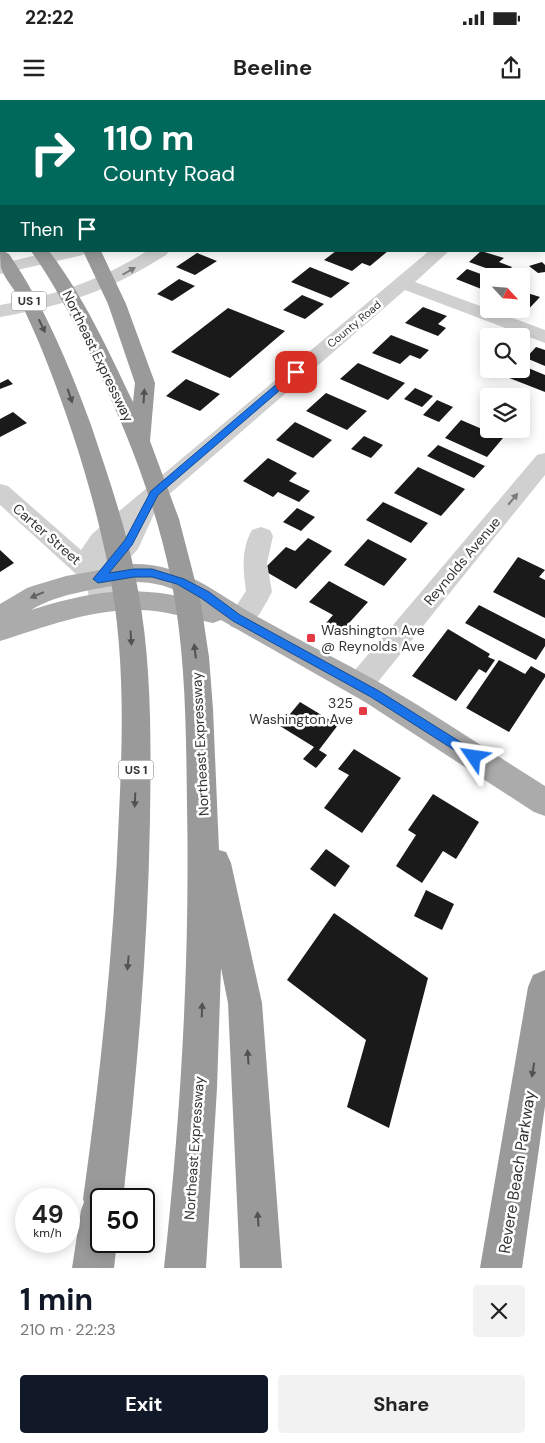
<!DOCTYPE html>
<meta charset="utf-8">
<style>
:root{--surface:#fff;--page:#f2f2f2;--text:#222;--muted:#767676;--accent:#111827}
body{margin:0;font-family:"DM Sans",sans-serif;background:var(--page);color:var(--text);height:100vh;display:flex;flex-direction:column;font-size:19px;white-space:nowrap}
*{box-sizing:border-box;margin:0}
p{font-size:16px;color:var(--muted)}
.icon{flex:none;width:28px;height:28px;fill:none;stroke:currentColor;stroke-width:2;stroke-linecap:round;stroke-linejoin:round}
.map{position:relative;height:1168px;overflow:hidden}
.panel{display:flex;flex-direction:column;background:var(--surface);flex:1}
.panel>*{flex:none}
.guide{position:absolute;left:0px;top:0px;width:545px;height:152px;box-shadow:0 2px 12px #0003;background:#00695c;color:#fff;overflow:hidden}
.needle{width:32px;rotate:116deg}
.fabs{position:absolute;left:480px;top:168px;display:grid;gap:10px}
.fabs a{display:grid;place-items:center;width:50px;height:50px;border-radius:5px;background:var(--surface);box-shadow:0 2px 12px #0003;font-size:25px}
.speed{position:absolute;left:15px;top:1088px;display:flex;gap:10px;font-size:25px;font-weight:700;text-align:center}
.speed>*{display:grid;place-content:center;width:65px;height:65px;border-radius:50%;background:var(--surface);box-shadow:0 2px 12px #0003;line-height:1}
.speed small{font-size:12px;font-weight:400}
.speed .limit{border:2px solid #111;border-radius:8px;background:#fff;color:#111}
.pin{position:absolute;display:grid;place-items:center;width:42px;height:42px;color:#fff;margin:-21px;border-radius:10px;box-shadow:0 2px 8px #0006}
.me{position:absolute;width:55px;margin:-28px;rotate:302deg;stroke-linejoin:round;filter:drop-shadow(0 0 4px #0008)}
.turn{display:flex;align-items:center;gap:18px;height:105px;padding:0 20px;font-size:22px}
.turn .icon{width:65px;height:65px;stroke-width:2.5}
.turn b{display:block;font-size:35px;line-height:42px}
.then{display:flex;align-items:center;height:48px;padding:0 20px;background:#0003;gap:10px;font-size:19px}
.round{display:grid;place-items:center;flex:none;width:52px;height:52px;border-radius:5px;background:var(--page)}
.overview{display:flex;align-items:center;justify-content:space-between;height:85px;padding:0 20px}
h1{font-size:30px;font-weight:700;line-height:38px;color:var(--accent)}
.primary-button{display:flex;gap:10px;margin-top:auto;padding:10px 20px}
.primary-button a{flex:1;height:58px;border-radius:5px;background:var(--accent);color:#fff;font-size:20px;font-weight:700;line-height:58px;text-align:center}
.primary-button a+a{background:var(--page);color:var(--text)}
.status{display:flex;justify-content:space-between;align-items:center;height:35px;padding:0 25px;background:var(--surface);direction:ltr}
.status svg{height:14px;fill:currentColor}
header{display:flex;justify-content:space-between;align-items:center;height:65px;padding:0 20px;background:var(--surface);font-size:22px;font-weight:700}
.map>svg:first-child{display:block}
.green{fill:#e6ecdf}
.building{fill:#1a1a1a}
.lines{fill:none;stroke-linecap:round;stroke-linejoin:round}
.minor{fill:#d0d0d0;fill-rule:evenodd}
.major{fill:#ababab;fill-rule:evenodd}
.highway{fill:#9a9a9a;fill-rule:evenodd}
.oneway{fill:#7a7a7a}
.oneway2{fill:#525252}
.oneway3{fill:#636363}
.route{fill:#1a73e8;stroke:#114b97}
.poi-dot{fill:#e63946;stroke:#fff;stroke-width:2}
.labels{text-anchor:middle;dominant-baseline:central;stroke-width:5;stroke-linejoin:round;paint-order:stroke}
.far-street-label{font-size:11px;fill:#333;stroke:#fff}
.shield{fill:#fff;stroke:#707070;stroke-width:1}
.shield-label{font-size:12px;font-weight:bold;fill:#333}
.street-label{font-size:14px;fill:#333;stroke:#fff}
.poi-label{font-size:14px;fill:#333;stroke:#fff;text-anchor:start}
.near-street-label{font-size:16px;fill:#333;stroke:#fff}
</style>
<div class="status"><b>22:22</b><svg viewBox="0 0 49 12"><path d="M0 12V9h3v3zM5 12V6h3v6zM10 12V3h3v9zM15 12V0h3v12zM26 1h20v11H26zM47 4h2v5h-2z"/></svg></div>
<header><svg class="icon" aria-label="menu" viewBox="0 0 24 24"><path d="M4 6h16M4 12h16M4 18h16"/></svg>Beeline<svg class="icon" aria-label="share" viewBox="0 0 24 24"><path d="M12 15V3M7 8l5-5 5 5M5 13v7h14v-7"/></svg></header>
<div class="map">
<svg width="545" height="1168" viewBox="0 0 545 1168">
<rect width="100%" height="100%" fill="#fff"/>
<path class="green" d="M0,0H315L1,1V20Z"/>
<path class="building" d="M336,151H388L370,166L362,163L352,171L324,160Z
M481,151L504,158L499,162L512,167L505,175L469,162Z
M197,153L217,161L195,175L176,167Z
M542,162L545,165V172L538,173L529,166Z
M310,167L350,183L331,198L291,182Z
M467,169L489,177V192L456,179Z
M179,179L195,186L172,201L157,194Z
M521,191L540,197L523,215L506,209H521Z
M302,195L324,204L305,219L283,210Z
M423,207L447,216L438,224L446,228L438,236L405,223Z
M228,208L285,231L230,278L171,252Z
M391,235L429,250L420,259L410,255L400,264L372,253Z
M536,247L545,250V266L526,258Z
M358,263L405,283L388,300L340,279Z
M521,265L545,275V292L507,277L514,269H521Z
M8,279L13,284L0,289V283Z
M186,279L220,294L200,311L166,296Z
M415,288L433,296L422,307L404,299Z
M326,293L367,311L347,330L306,311Z
M437,300L453,307L439,322L423,315Z
M13,312L27,323L0,337V319Z
M461,320L503,338L487,357L445,338Z
M295,322L332,340L313,358L276,340Z
M364,336L383,345L371,358L351,349Z
M438,345L485,366L474,378L427,356Z
M268,358L297,373L289,381L310,391L299,402L278,392L273,397L243,381Z
M418,367L465,389L441,416L394,393Z
M383,402L428,423L411,443L366,420Z
M297,408L315,417L301,431L283,422Z
M308,438L332,451L296,489L263,470L286,447L295,451Z
M368,439L407,459L384,486L344,465Z
M0,450L14,463L0,472Z
M518,457L545,470L539,477L545,480V518L493,492Z
M329,481L368,502L341,532L326,523L333,515L309,502Z
M479,505L545,539V546L536,560L465,523Z
M448,529L490,554L488,557L495,560L486,573L479,569L456,601L412,576Z
M499,560L525,574L531,566L545,574V577L509,632L466,608Z
M300,602L338,625L319,650L327,655L316,668L303,659L314,647L280,626Z
M354,649L401,678L362,733L324,708L349,675L338,669Z
M433,694L479,722L456,759L443,751L422,783L396,766L416,735L408,730Z
M326,749L350,766L335,787L310,769Z
M426,790L454,804L442,830L414,816Z
M334,813L428,878L389,1028L347,1007L366,940L287,880Z"/>
<g class="lines">
<path class="minor" d="M0,74L1,75V86L0,85Z
M0,133H1V144H0Z
M53,151H86L83,155L0,174V164Z
M147,151H169L166,155C111,190 64,206 0,217V205C54,196 101,180 147,151Z
M429,151H449L415,182L545,230V243L405,190L159,403L138,449L111,479L116,502L112,509L103,512L94,509L90,502L86,483L0,405V384L8,386L81,450L92,434ZM120,437L119,438L104,455L110,446Z
M545,353V375L369,593L359,596L349,593L345,585L349,577L537,355Z
M261,427L270,430L273,436L267,463L272,492C262,509 253,534 231,527L227,520L246,491C243,470 241,449 252,430Z"/>
<path class="major" d="M134,464C187,464 217,495 260,518C301,541 343,562 384,585C439,617 491,652 545,686V716L534,712L365,602L221,520L213,523C188,518 163,510 138,510C90,509 45,527 0,541V504L27,488L36,485L66,476ZM134,482C154,482 172,486 188,498C128,485 89,492 31,510C61,492 100,489 134,482Z"/>
<path class="highway" d="M387,0H402L403,1H388Z
M413,0H427L428,1H414Z
M0,41H1V50H0Z
M544,75L545,76V86L544,85Z
M544,96H545V107H544Z
M0,102H1V113H0Z
M0,149L9,154C45,207 69,265 91,325C109,379 128,433 138,490C152,565 151,642 150,719C148,846 137,972 123,1099H101V1141H117L114,1168H72L81,1110L84,1102L83,1099C101,971 114,843 119,714C123,631 125,548 108,466C94,396 72,326 46,260C37,237 27,215 16,193C11,185 4,177 1,168C0,163 0,155 0,149Z
M31,151H49C84,197 108,250 133,302L135,283L108,204L83,151H101L126,204L155,283L150,341L179,419L201,504L209,557L213,609L219,750L226,752L231,763L262,903L282,1168H240L228,903L221,868L217,988L206,1168H164C181,1014 190,860 187,705C186,630 186,554 171,479C155,400 124,324 89,252C71,217 54,183 31,151Z
M545,870V1006L522,1168H480L528,887L533,875Z"/>
</g>
<defs><path id="oneway-solid" d="M-6-.8H1V-3.2L6.5 0L1 3.2V.8H-6Z" transform="scale(1.25)"/></defs>
<g class="oneway">
<use href="#oneway-solid" transform="translate(129 171) rotate(-30)"/>
<use href="#oneway-solid" transform="translate(513 399) rotate(-50)"/>
</g>
<g class="oneway2">
<use href="#oneway-solid" transform="translate(42 226) rotate(65)"/>
<use href="#oneway-solid" transform="translate(70 296) rotate(71)"/>
<use href="#oneway-solid" transform="translate(144 296) rotate(-86)"/>
<use href="#oneway-solid" transform="translate(131 538) rotate(86)"/>
<use href="#oneway-solid" transform="translate(195 551) rotate(-97)"/>
<use href="#oneway-solid" transform="translate(135 700) rotate(92)"/>
<use href="#oneway-solid" transform="translate(128 863) rotate(95)"/>
<use href="#oneway-solid" transform="translate(202 910) rotate(-88)"/>
<use href="#oneway-solid" transform="translate(248 957) rotate(-94)"/>
<use href="#oneway-solid" transform="translate(533 970) rotate(99)"/>
<use href="#oneway-solid" transform="translate(258 1119) rotate(-94)"/>
</g>
<use class="oneway3" href="#oneway-solid" transform="translate(37 495) rotate(157)"/>
<path class="route" d="M293,270L301,272L158,395L132,445L109,473L134,469H152L184,479L209,492L240,515L379,591L478,653L480,657L478,660L474,662L470,660L371,597L233,521L201,498L177,484L152,477H134L98,483L93,479L125,440L151,391Z"/>
<g class="poi-dot">
<rect x="306" y="533" width="10" height="10" rx="2.5"/>
<rect x="358" y="606" width="10" height="10" rx="2.5"/>
</g>
<g class="labels">
<g class="far-street-label">
<text transform="translate(354 224) rotate(-40)">County Road</text>
</g>
<g class="shield">
<rect x="11.5" y="191.5" width="35" height="19" rx="4"/>
<rect x="118.5" y="660.5" width="35" height="19" rx="4"/>
</g>
<g class="shield-label">
<text x="29" y="201">US 1</text>
<text x="136" y="670">US 1</text>
</g>
<g class="street-label">
<text transform="translate(98 256) rotate(64)">Northeast Expressway</text>
<text transform="translate(47 434) rotate(41)">Carter Street</text>
<text transform="translate(462 461) rotate(-50)">Reynolds Avenue</text>
<text transform="translate(200 644) rotate(-93)">Northeast Expressway</text>
<text transform="translate(194 1048) rotate(-86)">Northeast Expressway</text>
</g>
<g class="poi-label">
<text x="321" y="530">Washington Ave<tspan x="321" dy="16">@ Reynolds Ave</tspan></text>
<text x="353" y="603" text-anchor="end">325<tspan x="353" dy="16">Washington Ave</tspan></text>
</g>
<g class="near-street-label">
<text transform="translate(517 1072) rotate(-81)">Revere Beach Parkway</text>
</g>
</g>
</svg>
<div class="fabs">
<a><svg class="needle" viewBox="-14 -14 28 28"><path d="M0-13l5 13h-10z" fill="#e53935"/><path d="M0 13l5-13h-10z" fill="#767676"/></svg></a>
<a><svg class="icon" aria-label="search" viewBox="0 0 24 24"><circle cx="10" cy="10" r="6"/><path d="M15 15l6 6"/></svg></a>
<a><svg class="icon" aria-label="layers" viewBox="0 0 24 24"><path d="M12 4l9 5-9 5-9-5zM3 14l9 5 9-5"/></svg></a>
</div>
<div class="speed"><div>49<small>km/h</small></div><div class="limit">50</div></div>
<div class="pin" style="left:296px;top:272px;background:#d93025"><svg class="icon" aria-label="arrive" viewBox="0 0 24 24"><path d="M6 21V4h12l-3 4 3 4H6"/></svg></div>
<svg class="me" style="left:474px;top:657px" viewBox="-20 -20 40 40"><path d="M0-17L14 15 0 8-14 15z" fill="#1a73e8" stroke="#fff" stroke-width="4"/></svg>
<div class="guide">
<div class="turn"><svg class="icon" aria-label="right" viewBox="0 0 24 24"><path d="M7 20v-9h11M14 6l5 5-5 5"/></svg><div><b>110 m</b>County Road</div></div>
<div class="then">Then<svg class="icon" aria-label="arrive" viewBox="0 0 24 24"><path d="M6 21V4h12l-3 4 3 4H6"/></svg></div>
</div>
</div>
<section class="panel">
<div class="overview"><div><h1>1 min</h1><p>210 m · 22:23</p></div><a class="round"><svg class="icon" aria-label="close" viewBox="0 0 24 24"><path d="M6 6l12 12M18 6L6 18"/></svg></a></div>
<div class="primary-button"><a>Exit</a><a>Share</a></div>
</section>
